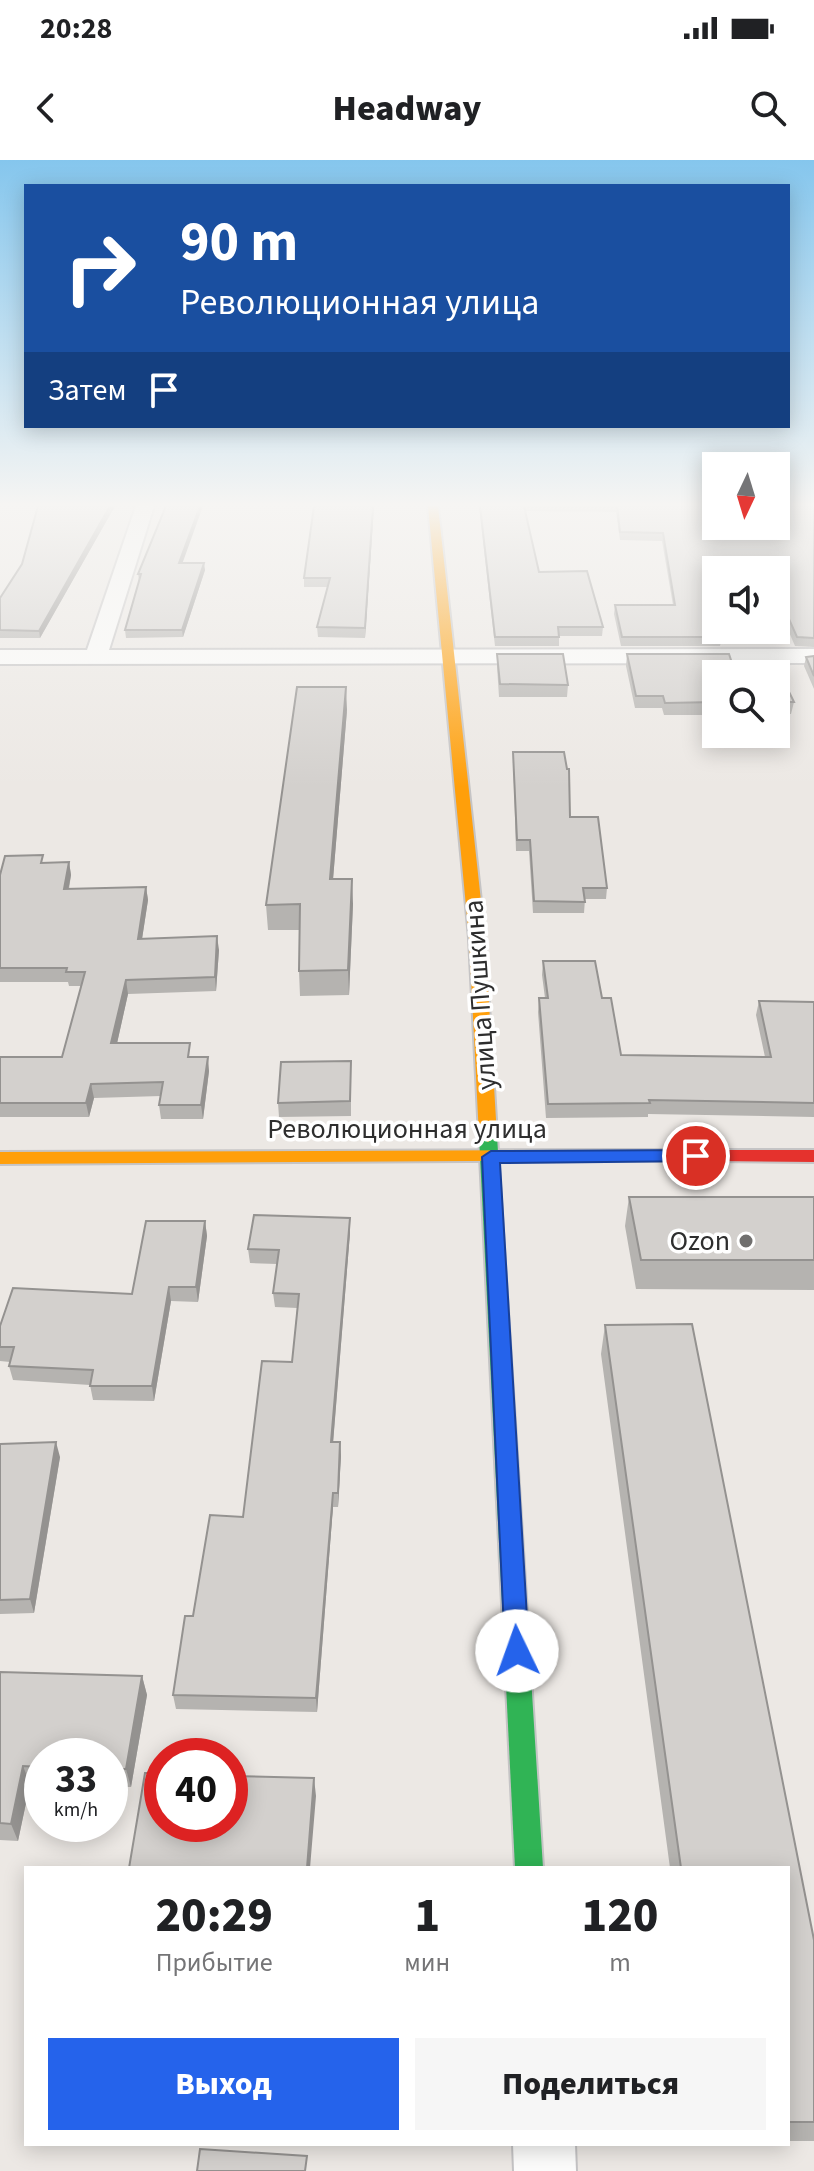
<!DOCTYPE html>
<html lang="ru">
<meta charset="utf-8">
<style>
:root{--surface:#fff;--page:#f6f6f6;--text:#202124;--muted:#757577;--accent:#2563eb}
body{margin:0;font-family:"Source Sans 3",sans-serif;background:var(--page);color:var(--text);height:100vh;display:flex;flex-direction:column;font-size:30px;white-space:nowrap}
*{box-sizing:border-box;margin:0}
p{font-size:26px;color:var(--muted)}
.icon{flex:none;width:44px;height:44px;fill:none;stroke:currentColor;stroke-width:2;stroke-linecap:round;stroke-linejoin:round}
.map{position:relative;flex:1;overflow:hidden}
.panel{position:absolute;left:24px;top:1706px;width:766px;height:280px;display:flex;flex-direction:column;background:var(--surface);border-radius:0px;box-shadow:0 4px 20px #0003}
.panel>*{flex:none}
.top-card{position:absolute;left:24px;top:24px;width:766px;height:244px;border-radius:0px;box-shadow:0 4px 20px #0003;background:#1a4fa0;color:#fff;overflow:hidden}
.needle{width:52px;rotate:184deg}
.fabs{position:absolute;left:702px;top:292px;display:grid;gap:16px}
.fabs a{display:grid;place-items:center;width:88px;height:88px;border-radius:0px;background:var(--surface);box-shadow:0 4px 20px #0003;font-size:40px}
.speed{position:absolute;left:24px;top:1578px;display:flex;gap:16px;font-size:40px;font-weight:700;text-align:center}
.speed>*{display:grid;place-content:center;width:104px;height:104px;border-radius:50%;background:var(--surface);box-shadow:0 4px 20px #0003;line-height:1}
.speed small{font-size:20px;font-weight:400}
.speed .limit{border:12px solid #d22;background:#fff;color:#111}
.pin{position:absolute;display:grid;place-items:center;width:68px;height:68px;color:#fff;margin:-34px;border:4px solid #fff;border-radius:50%;box-shadow:0 2px 8px #0007}
.me{position:absolute;width:88px;margin:-44px;rotate:357deg;stroke-linejoin:round;filter:drop-shadow(0 0 6px #0008)}
.turn{display:flex;align-items:center;gap:28px;height:168px;padding:0 24px;font-size:36px}
.turn .icon{width:104px;height:104px;stroke-width:2.5}
.turn b{display:block;font-size:56px;line-height:68px}
.then{display:flex;align-items:center;height:76px;padding:0 24px;background:#0003;gap:16px;font-size:30px}
.eta{display:flex;justify-content:space-evenly;align-items:center;height:136px;text-align:center}
.eta b{font-size:48px;font-weight:800;line-height:56px}
.cta{display:flex;gap:16px;margin-top:auto;padding:16px 24px}
.cta a{flex:1;height:92px;border-radius:0px;background:var(--accent);color:#fff;font-size:32px;font-weight:800;line-height:92px;text-align:center}
.cta a+a{background:var(--page);color:var(--text)}
.status{display:flex;justify-content:space-between;align-items:center;height:56px;padding:0 40px;background:var(--surface);direction:ltr}
.status svg{height:22px;fill:currentColor}
header{display:flex;justify-content:space-between;align-items:center;height:104px;padding:0 24px;background:var(--surface);font-size:36px;font-weight:800}
.map>svg:first-child{display:block}
.lines{fill:none;stroke-linecap:round;stroke-linejoin:round}
.street-casing{stroke:#c5c4c5;stroke-width:4}
.fast-casing{stroke:#c5c4c5;stroke-width:4}
.slow-casing{stroke:#c5c4c5;stroke-width:4}
.jam-casing{stroke:#c5c4c5;stroke-width:4}
.street{fill:#fcfcfb;fill-rule:evenodd}
.fast{fill:#30b455;fill-rule:evenodd}
.slow{fill:#ff9f0a;fill-rule:evenodd}
.jam{fill:#e5322d;fill-rule:evenodd}
.wall{fill:#b5b3b0}
.shaded-wall{fill:#949290}
.building{fill:#d3d0cd;stroke:#949290;stroke-width:2}
.route{fill:#2563eb;stroke:#184099;stroke-width:2}
.poi-dot{fill:#706f6e;stroke:#fff;stroke-width:3}
.labels{text-anchor:middle;dominant-baseline:central;stroke-width:7;stroke-linejoin:round;paint-order:stroke}
.street-label{font-size:28px;fill:#2e2e2e;stroke:#fff}
.poi-label{font-size:28px;fill:#2e2e2e;stroke:#fff;text-anchor:end}
</style>
<div class="status"><b>20:28</b><svg viewBox="0 0 49 12"><path d="M0 12V9h3v3zM5 12V6h3v6zM10 12V3h3v9zM15 12V0h3v12zM26 1h20v11H26zM47 4h2v5h-2z"/></svg></div>
<header><svg class="icon" aria-label="back" viewBox="0 0 24 24"><path d="M15 5l-7 7 7 7"/></svg>Headway<svg class="icon" aria-label="search" viewBox="0 0 24 24"><circle cx="10" cy="10" r="6"/><path d="M15 15l6 6"/></svg></header>
<div class="map">
<svg width="814" height="2011" viewBox="0 0 814 2011">
<rect width="100%" height="100%" fill="#ece8e4"/>
<g class="lines">
<g class="street-casing">
<path id="street" d="M136,346H154L109,490L814,489V503L0,504V490H87Z
M513,1984H575L576,2011H514Z"/>
</g>
<g class="fast-casing">
<path id="fast" d="M488,970L497,976L543,1708H515L479,976Z"/>
</g>
<g class="slow-casing">
<path id="slow" d="M428,346H438L485,778L497,976L488,982L479,976L469,778Z
M617,990L626,996L623,1000L0,1004V992Z"/>
</g>
<g class="jam-casing">
<path id="jam" d="M617,990H814V1002L611,1000L608,996Z"/>
</g>
<use href="#street" class="street"/>
<use href="#fast" class="fast"/>
<use href="#slow" class="slow"/>
<use href="#jam" class="jam"/>
</g>
<path class="wall" d="M38,346H115L40,478H0V438L22,404Z
M314,346H374L365,478L318,477L317,467L328,427H304V418Z
M479,346H814V487L795,486L776,442V410H716V437H708L722,477L720,486H621L614,454L615,445H673L662,381L620,380L616,352L525,351L539,412L603,467L602,476H559V486H495Z
M182,403L205,410L183,477L126,478L125,470L139,421L138,414Z
M497,494L568,525L567,537H499L497,506Z
M627,494H729L732,503H775L794,542L791,554H776V514H716V555H664L662,548H635L626,506Z
M814,496V529L804,506L806,497Z
M347,550L333,719L353,744L349,835L300,836L299,811L300,770H268L266,745Z
M513,592L570,657L607,728L606,739H585L584,753H533L529,691H516Z
M69,702L71,715L69,729L146,727L148,740L142,779L219,790L216,831L128,834L117,883L192,897L209,911L203,959H161L159,945L161,936L94,938L89,957H0V897H62L81,826H69L68,822H0V715L44,703Z
M543,801L602,838L621,895L765,897L756,855L759,841L814,842V957L648,954V957L546,958L538,852L539,838H545L542,815Z
M351,901V956L279,957L278,943Z
M629,1037H814V1130L636,1129L625,1066Z
M350,1058V1073L333,1282H340L341,1296L338,1347H333L317,1552L176,1549L173,1535L193,1456L243,1357L292,1202L297,1148L275,1147L273,1133L277,1104L250,1103L248,1089Z
M205,1061L207,1076L198,1142L171,1141L154,1241L93,1240L90,1225L13,1220L9,1206L10,1202L0,1201V1166L132,1134Z
M605,1165L814,1780V1981H788V1708H670L601,1194Z
M0,1284L60,1297L34,1453L0,1454Z
M0,1512L142,1516L147,1535L131,1627H110V1596H42V1625L30,1624L18,1681L0,1680Z"/>
<path class="shaded-wall" d="M110,346H115L40,478L39,471Z
M200,346H203L180,410L179,403Z
M373,346H374L365,478V468Z
M204,403L205,410L183,477L182,470Z
M346,527L347,550L331,744L330,719Z
M69,702L71,715L66,742L64,729Z
M352,719L353,744L349,835L348,810Z
M146,727L148,740L140,792L138,779Z
M217,776L219,790L216,831L215,817Z
M126,820L128,834L114,897L111,883Z
M208,897L209,911L203,959L201,945Z
M91,924L94,938L89,957L86,943Z
M350,1058V1073L332,1296L331,1282Z
M205,1061L207,1076L198,1142L196,1127Z
M169,1127L171,1141L154,1241L152,1226Z
M56,1282L60,1297L34,1453L30,1439Z
M340,1282L341,1296L338,1347V1333Z
M333,1333V1347L317,1552L316,1538Z
M142,1516L147,1535L131,1627L126,1609Z
M23,1606L30,1624L18,1681L11,1664Z
M314,1618L316,1636L310,1708H307Z"/>
<path class="building" d="M38,346H110L39,471L0,470V438L22,404Z
M166,346H200L179,403H204L182,470H125L141,414H138Z
M314,346H373L365,468L317,467L330,418H304Z
M480,346H524L539,412L587,411L603,467H558L559,477H495Z
M617,346H716V366H776V346H814V478L797,477L776,430V410H716V429L706,428L716,460V470H719L722,477H622L615,445H675L663,373L620,372Z
M497,494H563L568,525L500,524Z
M627,494H729L732,503H775L794,542H776V514H716V542L665,543L663,536H636Z
M814,496V516L806,497Z
M297,527H346L330,719H352L348,810L299,811L300,744L266,745Z
M513,592H564L567,609H569L570,657H598L607,728H583L585,742L534,741L530,680H517Z
M43,695L41,703L69,702L64,729L146,727L138,779L217,776L215,817L126,820L111,883H190L188,897H208L201,945H159L163,922L91,924L86,943H0V897H62L85,812H66L67,808H0V715L5,696Z
M543,801H595L602,838H611L621,895L771,897L759,841L814,842V943L649,940L650,943L548,944L539,838H548Z
M351,901L350,941L278,943L281,902Z
M629,1037H814V1100H641Z
M254,1055L350,1058L331,1282H340L338,1333H333L316,1538L173,1535L185,1456H193L210,1355L243,1357L262,1201L292,1202L299,1134L273,1133L279,1090L248,1089Z
M146,1061H205L196,1127H169L152,1226H90L93,1210L9,1206L14,1187H0V1166L13,1128L132,1134Z
M692,1164L814,1780V1962H788V1708H681L605,1165Z
M56,1282L30,1439L0,1440V1284Z
M0,1512L142,1516L126,1609H110V1596H42V1607L23,1606L11,1664L0,1663Z
M145,1613H162V1664H230V1616L314,1618L307,1708H129Z
M200,1989L307,1996L305,2011H197Z"/>
<linearGradient id="sky" x2="0" y2="1"><stop stop-color="#85c6ed"/><stop offset="0.55" stop-color="#f6f5f3"/><stop offset="1" stop-color="#f6f5f3" stop-opacity="0"/></linearGradient>
<rect width="814" height="627" fill="url(#sky)"/>
<path class="route" d="M696,990L703,992L705,996L703,1001L500,1003L529,1491L526,1499L517,1503L509,1499L505,1491L482,997L491,991Z"/>
<circle class="poi-dot" cx="746" cy="1081" r="8"/>
<g class="labels">
<g class="street-label">
<text transform="translate(480 835) rotate(-94)">улица Пушкина</text>
<text x="407" y="969">Революционная улица</text>
</g>
<g class="poi-label">
<text x="730" y="1081">Ozon</text>
</g>
</g>
</svg>
<div class="fabs">
<a><svg class="needle" viewBox="-14 -14 28 28"><path d="M0-13l5 13h-10z" fill="#e53935"/><path d="M0 13l5-13h-10z" fill="#757577"/></svg></a>
<a><svg class="icon" aria-label="sound" viewBox="0 0 24 24"><path d="M4 9h4l5-4v14l-5-4H4zM17 9q2 3 0 6"/></svg></a>
<a><svg class="icon" aria-label="search" viewBox="0 0 24 24"><circle cx="10" cy="10" r="6"/><path d="M15 15l6 6"/></svg></a>
</div>
<div class="speed"><div>33<small>km/h</small></div><div class="limit">40</div></div>
<div class="pin" style="left:696px;top:996px;background:#d93025"><svg class="icon" aria-label="arrive" viewBox="0 0 24 24"><path d="M6 21V4h12l-3 4 3 4H6"/></svg></div>
<svg class="me" style="left:517px;top:1491px" viewBox="-20 -20 40 40"><circle r="19" fill="#fff"/><path d="M0-13L10 11 0 6-10 11z" fill="#2563eb"/></svg>
<div class="top-card">
<div class="turn"><svg class="icon" aria-label="right" viewBox="0 0 24 24"><path d="M7 20v-9h11M14 6l5 5-5 5"/></svg><div><b>90 m</b>Революционная улица</div></div>
<div class="then">Затем<svg class="icon" aria-label="arrive" viewBox="0 0 24 24"><path d="M6 21V4h12l-3 4 3 4H6"/></svg></div>
</div>
<section class="panel">
<div class="eta">
<div><b>20:29</b><p>Прибытие</p></div>
<div><b>1</b><p>мин</p></div>
<div><b>120</b><p>m</p></div>
</div>
<div class="cta"><a>Выход</a><a>Поделиться</a></div>
</section>
</div>
